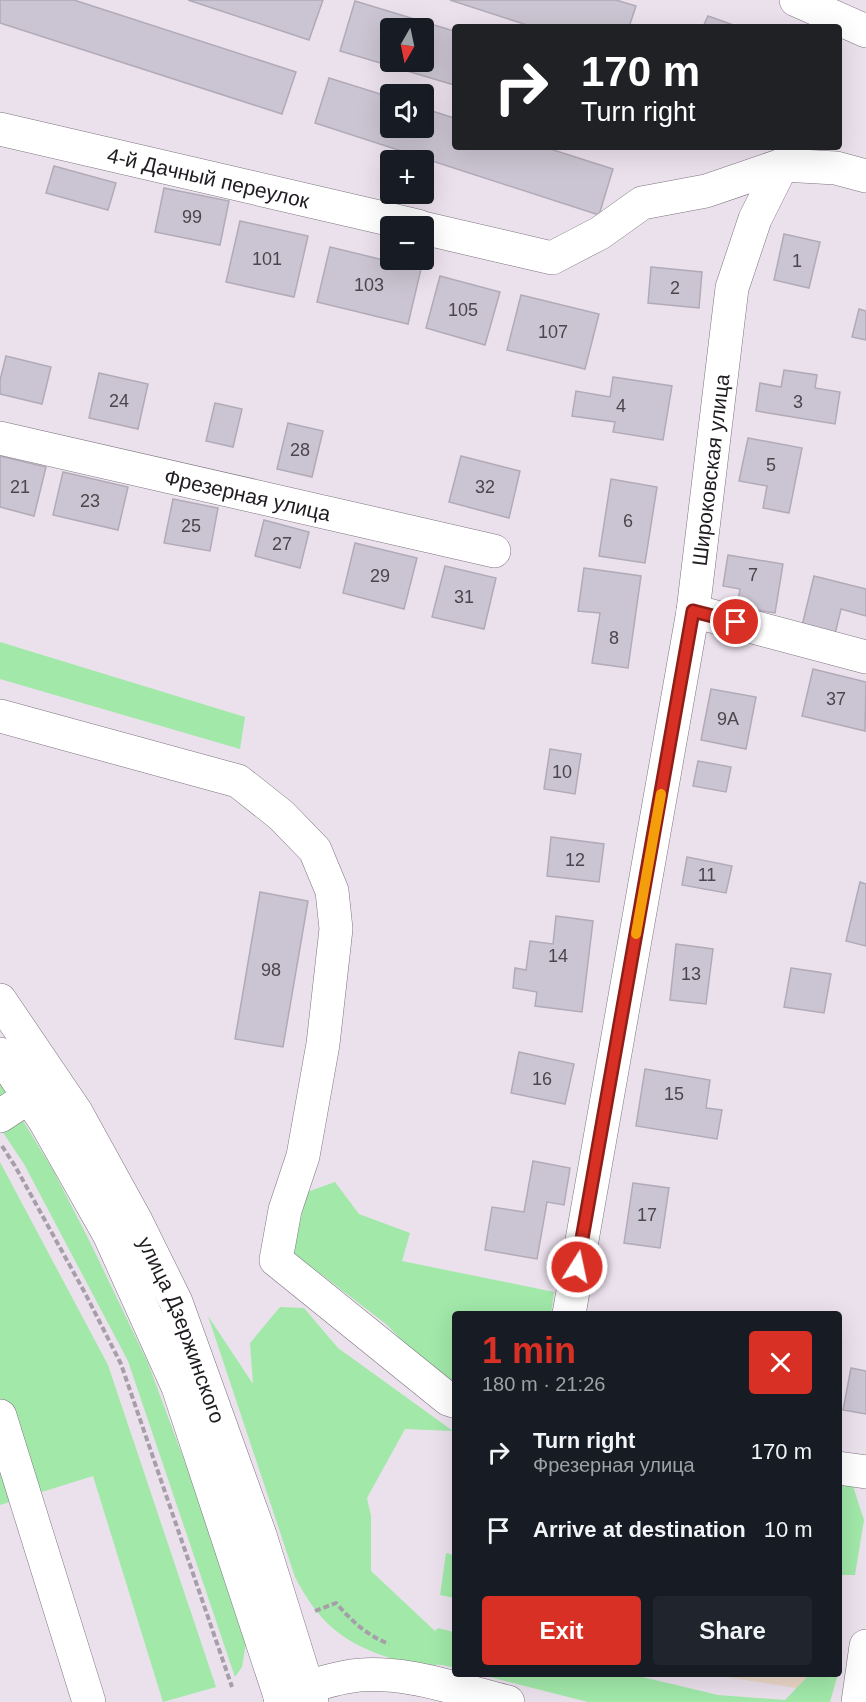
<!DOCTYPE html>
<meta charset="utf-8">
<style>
:root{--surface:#171b24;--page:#20242c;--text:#f1f3f6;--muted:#9ea1a6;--accent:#d93025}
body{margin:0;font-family:Helvetica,sans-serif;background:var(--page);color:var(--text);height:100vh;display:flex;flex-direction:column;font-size:22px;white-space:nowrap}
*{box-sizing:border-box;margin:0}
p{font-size:20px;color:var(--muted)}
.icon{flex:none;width:33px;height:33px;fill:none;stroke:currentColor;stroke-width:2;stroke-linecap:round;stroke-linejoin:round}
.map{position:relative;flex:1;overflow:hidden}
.details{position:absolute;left:452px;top:1311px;width:390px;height:366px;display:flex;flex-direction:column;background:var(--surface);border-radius:6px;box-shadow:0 6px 24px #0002}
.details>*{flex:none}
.guide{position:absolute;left:452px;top:24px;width:390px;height:126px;border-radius:6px;box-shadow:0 6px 24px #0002;background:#202124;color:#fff;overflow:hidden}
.needle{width:39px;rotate:189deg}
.controls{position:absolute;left:380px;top:18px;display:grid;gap:12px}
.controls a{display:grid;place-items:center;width:54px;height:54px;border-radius:6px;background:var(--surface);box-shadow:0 6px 24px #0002;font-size:30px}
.pin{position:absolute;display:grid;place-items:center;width:51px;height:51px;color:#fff;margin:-26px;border:3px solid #fff;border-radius:50%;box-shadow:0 2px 6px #0007}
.me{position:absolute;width:66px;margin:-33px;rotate:10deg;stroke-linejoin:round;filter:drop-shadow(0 0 4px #0008)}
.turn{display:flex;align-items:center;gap:21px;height:126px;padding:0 30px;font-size:27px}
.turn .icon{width:78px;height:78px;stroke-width:2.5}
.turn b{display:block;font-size:42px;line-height:51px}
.round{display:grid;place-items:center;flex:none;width:63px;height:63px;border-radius:6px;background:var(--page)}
.summary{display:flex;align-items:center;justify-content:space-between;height:102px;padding:0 30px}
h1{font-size:36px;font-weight:800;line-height:45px;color:var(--accent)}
.action{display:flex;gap:12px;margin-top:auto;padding:12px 30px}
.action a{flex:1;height:69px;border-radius:6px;background:var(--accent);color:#fff;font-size:24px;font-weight:800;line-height:69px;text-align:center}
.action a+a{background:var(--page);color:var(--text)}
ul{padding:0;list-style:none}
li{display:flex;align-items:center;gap:18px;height:78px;padding:0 30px}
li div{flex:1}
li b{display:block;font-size:22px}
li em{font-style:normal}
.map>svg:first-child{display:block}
.commercial{fill:#ebd7c8}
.green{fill:#a1e8a9}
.building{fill:#cbc4d2;stroke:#b1aab7;stroke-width:1.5;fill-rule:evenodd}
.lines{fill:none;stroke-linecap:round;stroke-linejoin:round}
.minor-casing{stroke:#7d737f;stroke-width:34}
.highway-casing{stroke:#7d737f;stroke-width:34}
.path{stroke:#a69ea8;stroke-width:4;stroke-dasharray:6 3;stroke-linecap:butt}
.minor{stroke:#fff;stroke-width:33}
.highway{stroke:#fff;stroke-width:33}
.route-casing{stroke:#8d1f18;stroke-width:15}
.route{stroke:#d93025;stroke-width:10}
.slow{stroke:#f59e0b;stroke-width:10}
.labels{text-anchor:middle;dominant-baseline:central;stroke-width:4.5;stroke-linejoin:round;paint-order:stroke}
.number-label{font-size:18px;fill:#4b464d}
.street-label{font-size:21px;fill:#201c21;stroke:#ebe1ed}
</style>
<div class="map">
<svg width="866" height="1702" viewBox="0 0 866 1702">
<rect width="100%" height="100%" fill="#ebe1ed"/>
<path class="commercial" d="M707,1674H811L809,1690Z"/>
<path class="green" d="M0,642L245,717L240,749L0,679Z
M0,1083L53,1170L90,1242L148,1363L210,1530L246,1643L242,1667L235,1677L128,1361L24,1164L0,1128Z
M0,1162L108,1365L216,1687L163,1702L93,1476L0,1505Z
M335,1182L359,1214L410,1233L402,1261L554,1292L551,1314H454V1386L422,1361L386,1324L322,1275L292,1257L307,1192Z
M280,1307L304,1308L338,1348L453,1431L405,1429L367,1498L371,1516V1571L435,1631L438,1628L454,1632V1668C449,1667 442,1664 436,1665C431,1665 428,1668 423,1667C411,1666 399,1661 387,1657C340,1641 318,1621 295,1577L208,1316L253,1384L250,1343Z
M838,1478L851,1480L864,1520L855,1575H839Z
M446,1553L454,1555V1598L440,1595Z
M478,1674H630L718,1695L785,1700L810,1674H838L830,1702H588Z"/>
<path class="building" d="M0,0H74L296,72L282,114L0,23Z
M188,0H323L309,40Z
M450,0H616L636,6L629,27H533Z
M355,1L454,31V85L340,51ZM390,28H423V62H390Z
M708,16L739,27H703Z
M329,78L390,97V128H423V108L454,118V147H544L613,169L599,215L315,123Z
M54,166L116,183L108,210L46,193Z
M164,188L229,201L220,245L155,232Z
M240,221L308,236L294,297L226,282Z
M784,234L820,242L809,288L774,280Z
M330,247L421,269L408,324L317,302Z
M651,267L702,272L699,308L648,303Z
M440,276L500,292L485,345L426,328Z
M521,295L599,314L585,369L507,350Z
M859,309L866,311V340L852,337Z
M6,356L51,367L42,404L0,394V380Z
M784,370L817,375L815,388L840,392L835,424L756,411L760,383L781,387Z
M99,373L148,384L138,429L89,418Z
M613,377L672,386L663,440L613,432L615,422L572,416L576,391L610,397Z
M215,403L242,409L233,447L206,441Z
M288,423L323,431L312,477L277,469Z
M748,438L802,448L789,513L763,508L767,486L739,481Z
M0,456L46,467L34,516L0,507Z
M461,456L520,471L509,518L449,502Z
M63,472L128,487L118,530L53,515Z
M611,479L657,487L645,563L599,556Z
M173,499L218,508L210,551L164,543Z
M264,520L309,532L300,568L255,556Z
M355,543L417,558L404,609L343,593Z
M728,555L783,564L775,613L737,607L740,589L723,586Z
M445,566L496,578L484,629L432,617Z
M584,568L641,576L628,668L592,663L600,613L578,611Z
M814,576L866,589V616L841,609L835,634L802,626Z
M813,669L866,682L865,731L802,716Z
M711,689L756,697L746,749L701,740Z
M550,749L581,754L575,794L544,789Z
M698,761L731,767L726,792L693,786Z
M551,837L604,844L599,882L547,876Z
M687,857L732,866L726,893L682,885Z
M860,882L866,884V946L846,941Z
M260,892L308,901L283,1047L235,1039Z
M556,916L593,921L582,1012L535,1006L537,992L513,988L515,968L526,970L530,941L553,944Z
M676,944L713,949L706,1004L670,1000Z
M791,968L831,974L824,1013L784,1007Z
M519,1052L574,1064L565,1104L511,1093Z
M645,1069L710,1080L706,1108L722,1110L717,1139L636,1126Z
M533,1161L570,1168L564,1205L547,1202L537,1259L485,1250L492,1207L524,1212Z
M633,1183L669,1188L660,1248L624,1243Z
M851,1368L866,1371V1414L843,1410Z"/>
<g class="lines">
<g class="minor-casing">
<g id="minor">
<path d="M796,0L866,31"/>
<path id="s1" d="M0,129L418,226"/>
<path d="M423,228L552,258L600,233L642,203L706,191L782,165L836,168L866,176"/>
<path id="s2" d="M0,438L494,551"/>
<path d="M693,611L866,657"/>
<path d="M0,716L238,781L281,815L315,850L332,891L336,929L323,1044L303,1156L285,1210L276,1260L448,1399L454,1401"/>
<path d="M0,1116L29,1097"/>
<path id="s3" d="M569,1314L693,611L732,288L755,219L782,165"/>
<path d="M0,1416L89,1702"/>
<path d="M838,1468L866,1472"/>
<path d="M280,1697C302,1689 323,1681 346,1677C397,1667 459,1690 508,1702"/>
<path d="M858,1702L866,1646"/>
</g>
</g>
<g class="highway-casing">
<g id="highway">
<path id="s4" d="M0,1000L76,1112L136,1221L176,1302L260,1535L312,1702"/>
<path d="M0,1054L45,1121L109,1234L178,1387L282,1702"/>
</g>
</g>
<path class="path" d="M2,1146L15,1166L85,1293L121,1364L232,1687
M315,1611L336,1603C352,1621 366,1635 389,1644"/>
<use href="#minor" class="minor"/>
<use href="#highway" class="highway"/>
</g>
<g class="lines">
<g class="route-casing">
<path id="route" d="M577,1267L693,611L736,622"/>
</g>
<use href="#route" class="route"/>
<path class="slow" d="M636,934L661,794"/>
</g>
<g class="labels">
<g class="number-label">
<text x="192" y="217">99</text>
<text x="267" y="259">101</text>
<text x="797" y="261">1</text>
<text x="369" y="285">103</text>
<text x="675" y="288">2</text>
<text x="463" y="310">105</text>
<text x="553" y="332">107</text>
<text x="119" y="401">24</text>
<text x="798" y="402">3</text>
<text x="621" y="406">4</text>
<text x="300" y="450">28</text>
<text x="771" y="465">5</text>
<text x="20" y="487">21</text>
<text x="485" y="487">32</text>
<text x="90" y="501">23</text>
<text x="628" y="521">6</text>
<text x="191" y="526">25</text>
<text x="282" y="544">27</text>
<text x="753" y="575">7</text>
<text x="380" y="576">29</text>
<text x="464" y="597">31</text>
<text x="614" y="638">8</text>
<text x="836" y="699">37</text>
<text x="728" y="719">9А</text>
<text x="562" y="772">10</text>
<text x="575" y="860">12</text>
<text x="707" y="875">11</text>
<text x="558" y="956">14</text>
<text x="271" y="970">98</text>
<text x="691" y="974">13</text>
<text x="542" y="1079">16</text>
<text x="674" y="1094">15</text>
<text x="647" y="1215">17</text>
</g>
<g class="street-label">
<text stroke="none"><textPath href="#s1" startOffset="214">4-й Дачный переулок</textPath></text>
<text stroke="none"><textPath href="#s3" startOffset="856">Широковская улица</textPath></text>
<text stroke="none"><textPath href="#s2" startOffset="254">Фрезерная улица</textPath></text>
<text stroke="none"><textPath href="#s4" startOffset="378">улица Дзержинского</textPath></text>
</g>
</g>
</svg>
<div class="controls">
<a><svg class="needle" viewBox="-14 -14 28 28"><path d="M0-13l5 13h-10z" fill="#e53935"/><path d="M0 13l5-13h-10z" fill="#9ea1a6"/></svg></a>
<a><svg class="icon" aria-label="sound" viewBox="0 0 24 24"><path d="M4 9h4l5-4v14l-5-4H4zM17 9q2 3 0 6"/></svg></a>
<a>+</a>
<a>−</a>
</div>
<div class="pin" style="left:736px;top:622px;background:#d93025"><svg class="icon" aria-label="arrive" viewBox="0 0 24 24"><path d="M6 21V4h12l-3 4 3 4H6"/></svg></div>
<svg class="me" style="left:577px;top:1267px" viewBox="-20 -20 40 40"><circle r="17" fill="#d93025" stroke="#fff" stroke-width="3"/><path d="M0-11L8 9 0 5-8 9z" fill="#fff"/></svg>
<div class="guide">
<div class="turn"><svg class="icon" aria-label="right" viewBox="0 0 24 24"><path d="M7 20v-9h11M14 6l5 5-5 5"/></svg><div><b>170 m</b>Turn right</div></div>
</div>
<section class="details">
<div class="summary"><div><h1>1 min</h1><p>180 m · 21:26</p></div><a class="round" style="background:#d93025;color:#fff"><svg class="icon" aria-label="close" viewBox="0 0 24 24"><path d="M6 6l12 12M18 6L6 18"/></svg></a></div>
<ul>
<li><svg class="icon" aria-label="right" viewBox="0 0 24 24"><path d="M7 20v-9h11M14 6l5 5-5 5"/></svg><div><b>Turn right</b><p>Фрезерная улица</p></div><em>170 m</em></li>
<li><svg class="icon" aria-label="arrive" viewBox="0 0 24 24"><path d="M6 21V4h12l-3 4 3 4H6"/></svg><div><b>Arrive at destination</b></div><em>10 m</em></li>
</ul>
<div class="action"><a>Exit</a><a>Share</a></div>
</section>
</div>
